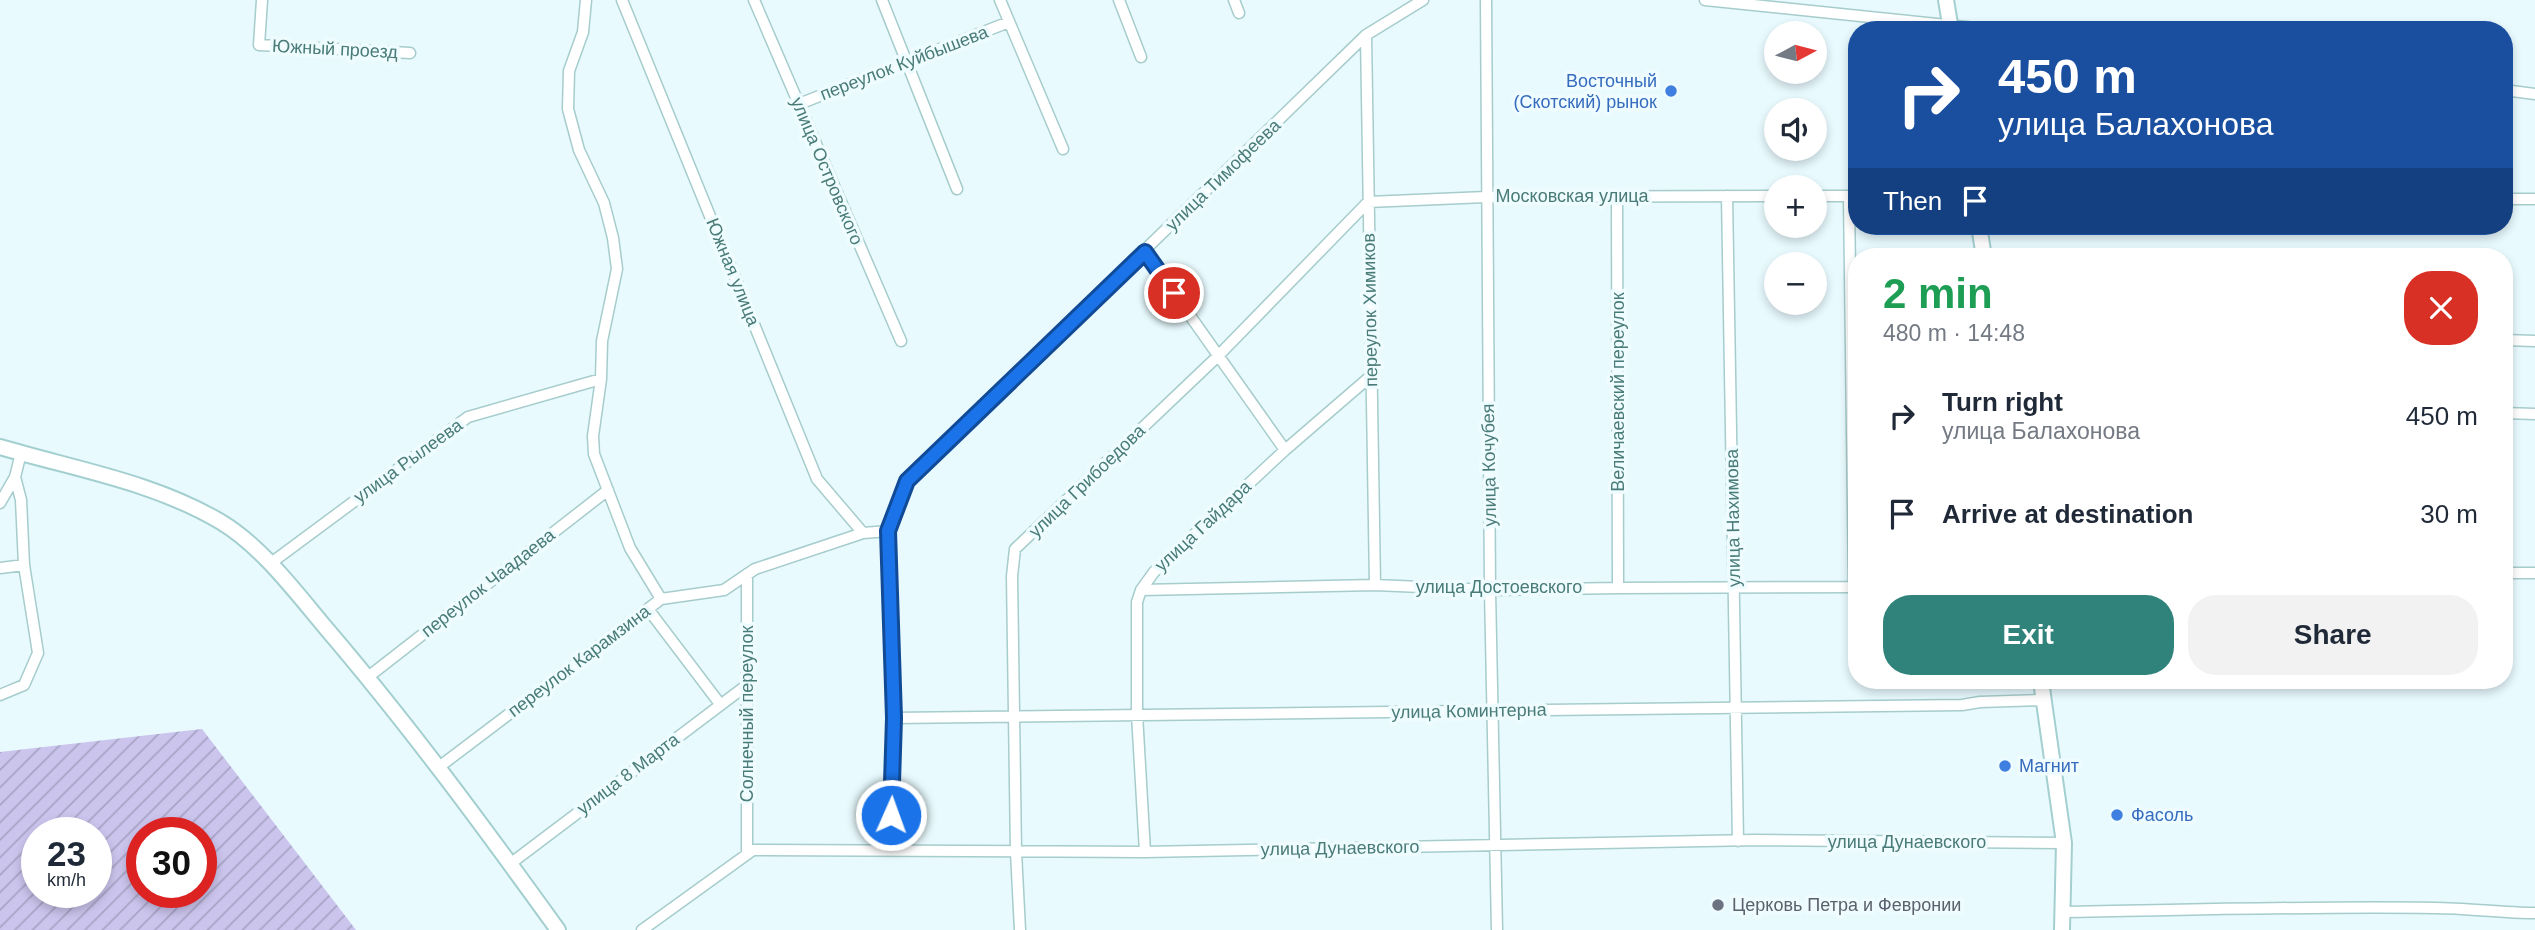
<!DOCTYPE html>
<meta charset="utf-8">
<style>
:root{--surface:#fff;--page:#f2f2f3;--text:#1f2937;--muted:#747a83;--accent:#30837b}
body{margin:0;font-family:Arial,sans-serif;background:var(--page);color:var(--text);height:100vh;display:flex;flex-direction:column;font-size:26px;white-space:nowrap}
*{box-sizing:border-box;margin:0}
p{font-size:23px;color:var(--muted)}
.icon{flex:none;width:38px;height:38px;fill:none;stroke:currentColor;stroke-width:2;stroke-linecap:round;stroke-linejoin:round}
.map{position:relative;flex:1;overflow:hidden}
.sheet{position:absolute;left:1848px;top:248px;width:665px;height:441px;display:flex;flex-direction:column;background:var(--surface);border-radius:28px;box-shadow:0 4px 10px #0003}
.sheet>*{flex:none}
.top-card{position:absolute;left:1848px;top:21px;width:665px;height:214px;border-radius:28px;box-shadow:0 4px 10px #0003;background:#1a4fa0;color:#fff;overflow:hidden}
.needle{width:46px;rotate:83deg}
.buttons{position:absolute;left:1764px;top:21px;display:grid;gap:14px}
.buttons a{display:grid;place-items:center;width:63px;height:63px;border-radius:50%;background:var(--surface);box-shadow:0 4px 10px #0003;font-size:35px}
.speed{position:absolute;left:21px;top:817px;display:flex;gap:14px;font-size:35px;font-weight:700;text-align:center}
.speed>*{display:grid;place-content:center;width:91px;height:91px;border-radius:50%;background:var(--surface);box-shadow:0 4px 10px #0003;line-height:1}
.speed small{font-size:18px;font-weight:400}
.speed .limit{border:10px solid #d22;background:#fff;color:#111}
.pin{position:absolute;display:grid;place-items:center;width:60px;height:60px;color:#fff;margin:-30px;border:4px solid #fff;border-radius:50%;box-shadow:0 2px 7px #0007}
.me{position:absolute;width:77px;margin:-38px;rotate:2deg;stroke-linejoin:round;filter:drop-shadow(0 0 5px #0008)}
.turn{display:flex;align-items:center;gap:24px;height:147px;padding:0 35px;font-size:32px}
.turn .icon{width:91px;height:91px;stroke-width:2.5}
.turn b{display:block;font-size:49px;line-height:60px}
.then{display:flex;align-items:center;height:66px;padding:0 35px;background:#0003;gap:14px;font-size:26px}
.round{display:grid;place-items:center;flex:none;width:74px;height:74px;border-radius:28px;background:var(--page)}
.head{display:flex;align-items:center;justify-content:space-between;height:119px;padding:0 35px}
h1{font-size:42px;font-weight:600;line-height:52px;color:#1e9e55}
.button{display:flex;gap:14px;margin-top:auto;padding:14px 35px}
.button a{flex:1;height:80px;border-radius:28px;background:var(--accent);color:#fff;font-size:28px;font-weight:600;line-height:80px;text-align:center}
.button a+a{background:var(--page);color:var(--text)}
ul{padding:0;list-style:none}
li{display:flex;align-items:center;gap:21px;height:98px;padding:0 35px}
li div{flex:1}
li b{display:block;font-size:26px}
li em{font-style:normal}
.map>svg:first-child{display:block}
.garden{fill:url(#garden-furrows);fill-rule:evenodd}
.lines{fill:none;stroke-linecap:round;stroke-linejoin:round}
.minor-casing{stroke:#a6cccc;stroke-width:13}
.secondary-casing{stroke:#a4cfd0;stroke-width:18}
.minor{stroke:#fff;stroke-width:10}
.secondary{stroke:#fff;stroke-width:14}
.route-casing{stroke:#114b97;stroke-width:18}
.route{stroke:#1a73e8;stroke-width:12}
.shop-dot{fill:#3f7fe0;stroke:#effcff;stroke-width:2.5}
.worship-dot{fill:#6b7280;stroke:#effcff;stroke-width:2.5}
.labels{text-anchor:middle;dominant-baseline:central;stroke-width:7;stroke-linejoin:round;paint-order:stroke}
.street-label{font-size:18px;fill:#497b78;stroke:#effcff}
.shop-label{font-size:18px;fill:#366cbe;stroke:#effcff;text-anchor:start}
.worship-label{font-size:18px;fill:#5b616d;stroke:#effcff;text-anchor:start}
</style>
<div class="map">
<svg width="2535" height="930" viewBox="0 0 2535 930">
<defs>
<pattern id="garden-furrows" width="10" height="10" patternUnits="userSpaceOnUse" patternTransform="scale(1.75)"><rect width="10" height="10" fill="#cbc4ed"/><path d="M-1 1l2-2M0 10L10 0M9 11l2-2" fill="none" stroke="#a7a4c5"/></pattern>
</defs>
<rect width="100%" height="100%" fill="#e8fafe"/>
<path class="garden" d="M202,729L356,930H0V752ZM96,833V892H37V833ZM201,833V892H142V833Z"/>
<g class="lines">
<g class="minor-casing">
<path id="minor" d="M262,0L259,45L410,53
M586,0L583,32L569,71L568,109L579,150L604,203L613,238L617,269L602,341L601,379L593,436L594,454L630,548L661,599
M622,0L817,479L863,533
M754,0L901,341
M882,0L957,189
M1000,0L1063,149
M1119,0L1141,57
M1234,0L1239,13
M1486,0L1490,590L1497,930
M1705,0L1995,30
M1366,35L1375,585
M2504,90L2535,94
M799,104L1009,22
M1617,196L1618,588
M1727,196L1738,841
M1815,196H1857
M1849,196L1854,587
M2504,199H2535
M1145,252L1285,450
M2504,340L2535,341
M2504,413L2535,414
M0,503L15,477
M271,563L468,417L601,379
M0,568L24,565
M2504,573H2535
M747,574V854
M1141,590L1375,585L1490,590L1618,588L1857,587
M648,609L720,704
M368,677L608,490
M0,695L24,685L38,653L24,565L21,500L15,477L21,453
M894,718L1962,705L1980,702L2044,700
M439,767L661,599L724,590L755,569L863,533L889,531
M891,850L894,718L889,531L907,481L1366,35L1423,0
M1145,852L1137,714V602L1141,590L1154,572L1285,450L1372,375
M510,864L747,685
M2063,912C2187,910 2310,906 2434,908C2468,908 2501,913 2535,913
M642,930L753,850L1145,852L1755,840L2064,843
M1020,930L1016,852L1012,576L1015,549L1218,356L1368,202L1486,197L1776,196"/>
</g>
<g class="secondary-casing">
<path id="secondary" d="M1946,0L1951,30
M1979,226L1984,257
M0,447C74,469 154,482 221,522C261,546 295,591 325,627C408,724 483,826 558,930
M2041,681L2064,843L2062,930"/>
</g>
<use href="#minor" class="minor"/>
<use href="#secondary" class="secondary"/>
</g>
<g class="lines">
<g class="route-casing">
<path id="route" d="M891,815L894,718L888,531L907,481L1145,252L1174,293"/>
</g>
<use href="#route" class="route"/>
</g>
<g class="shop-dot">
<circle cx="1671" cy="91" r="7"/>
<circle cx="2005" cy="766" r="7"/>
<circle cx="2117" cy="815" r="7"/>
</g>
<circle class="worship-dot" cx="1718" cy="905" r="7"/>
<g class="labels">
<g class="street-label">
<text transform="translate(335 49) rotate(3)">Южный проезд</text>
<text transform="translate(904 63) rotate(-21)">переулок Куйбышева</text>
<text transform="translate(827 171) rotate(67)">улица Островского</text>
<text transform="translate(1223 175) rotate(-44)">улица Тимофеева</text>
<text x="1572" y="196">Московская улица</text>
<text transform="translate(733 272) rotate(68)">Южная улица</text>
<text transform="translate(1370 310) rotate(-91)">переулок Химиков</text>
<text transform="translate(1618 392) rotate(-90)">Величаевский переулок</text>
<text transform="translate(408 461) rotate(-36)">улица Рылеева</text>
<text transform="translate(1489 465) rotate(-91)">улица Кочубея</text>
<text transform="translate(1087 481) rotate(-44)">улица Грибоедова</text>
<text transform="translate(1733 518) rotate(-91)">улица Нахимова</text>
<text transform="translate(1203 526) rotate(-43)">улица Гайдара</text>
<text transform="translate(488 583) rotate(-38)">переулок Чаадаева</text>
<text x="1499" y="587">улица Достоевского</text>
<text transform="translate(579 661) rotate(-37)">переулок Карамзина</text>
<text transform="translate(1469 711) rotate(-1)">улица Коминтерна</text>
<text transform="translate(747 714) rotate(-90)">Солнечный переулок</text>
<text transform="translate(628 774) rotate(-37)">улица 8 Марта</text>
<text x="1907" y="842">улица Дунаевского</text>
<text transform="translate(1340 848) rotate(-1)">улица Дунаевского</text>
</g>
<g class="shop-label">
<text x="1657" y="81" text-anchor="end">Восточный<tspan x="1657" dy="21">(Скотский) рынок</tspan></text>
<text x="2019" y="766">Магнит</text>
<text x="2131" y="815">Фасоль</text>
</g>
<g class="worship-label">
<text x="1732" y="905">Церковь Петра и Февронии</text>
</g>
</g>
</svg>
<div class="buttons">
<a><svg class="needle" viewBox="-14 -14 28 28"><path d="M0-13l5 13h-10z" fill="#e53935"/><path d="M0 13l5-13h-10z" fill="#747a83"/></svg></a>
<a><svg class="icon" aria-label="sound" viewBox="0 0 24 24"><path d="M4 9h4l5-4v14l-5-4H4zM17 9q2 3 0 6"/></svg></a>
<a>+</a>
<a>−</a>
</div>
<div class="speed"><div>23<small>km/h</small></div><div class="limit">30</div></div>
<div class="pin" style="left:1174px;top:293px;background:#d93025"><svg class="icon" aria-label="arrive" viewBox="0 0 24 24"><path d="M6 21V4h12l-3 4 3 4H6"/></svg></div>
<svg class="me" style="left:891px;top:815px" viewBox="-20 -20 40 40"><circle r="17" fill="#1a73e8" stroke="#fff" stroke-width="3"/><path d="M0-11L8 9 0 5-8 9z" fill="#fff"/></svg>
<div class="top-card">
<div class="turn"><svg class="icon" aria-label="right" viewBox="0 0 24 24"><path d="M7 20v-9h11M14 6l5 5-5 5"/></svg><div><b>450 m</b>улица Балахонова</div></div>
<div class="then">Then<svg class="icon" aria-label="arrive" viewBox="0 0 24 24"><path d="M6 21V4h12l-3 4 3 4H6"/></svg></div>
</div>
<section class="sheet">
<div class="head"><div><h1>2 min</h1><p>480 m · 14:48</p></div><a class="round" style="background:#d93025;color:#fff"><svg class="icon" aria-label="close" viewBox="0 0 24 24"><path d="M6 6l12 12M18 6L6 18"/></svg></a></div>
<ul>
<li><svg class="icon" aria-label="right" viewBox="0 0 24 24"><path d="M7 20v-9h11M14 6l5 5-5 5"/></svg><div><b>Turn right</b><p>улица Балахонова</p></div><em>450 m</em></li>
<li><svg class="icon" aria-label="arrive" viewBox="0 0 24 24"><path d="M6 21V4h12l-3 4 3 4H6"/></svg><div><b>Arrive at destination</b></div><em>30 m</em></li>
</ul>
<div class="button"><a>Exit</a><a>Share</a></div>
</section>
</div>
